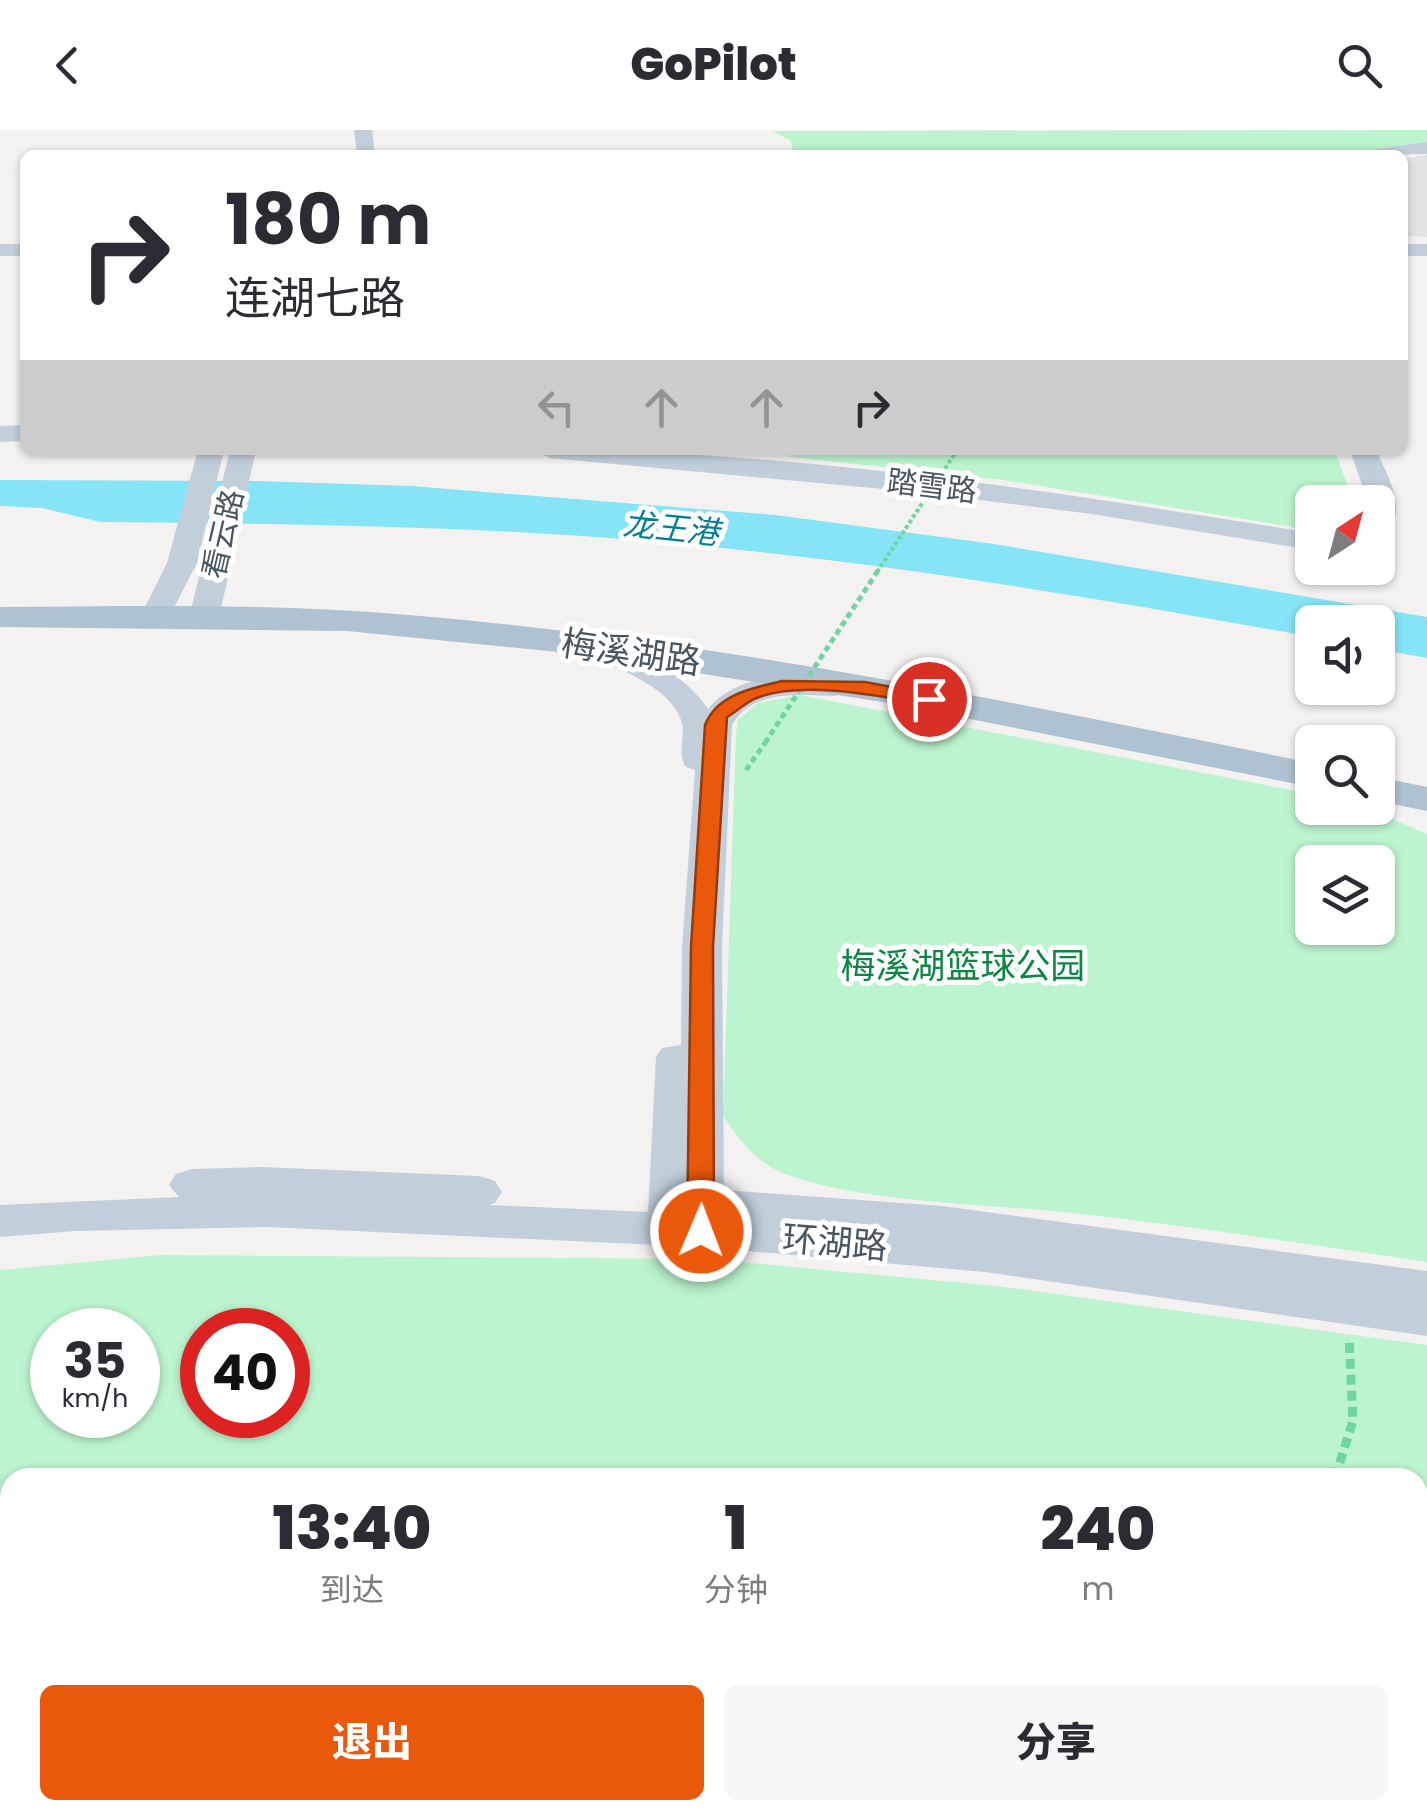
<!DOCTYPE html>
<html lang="zh">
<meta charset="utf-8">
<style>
:root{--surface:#fff;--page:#f7f7f7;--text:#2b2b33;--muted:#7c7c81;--accent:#ea580c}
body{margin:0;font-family:Poppins,"Noto Sans SC",sans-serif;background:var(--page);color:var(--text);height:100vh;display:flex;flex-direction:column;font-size:38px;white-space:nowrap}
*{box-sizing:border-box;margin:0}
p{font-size:32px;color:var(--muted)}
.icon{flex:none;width:55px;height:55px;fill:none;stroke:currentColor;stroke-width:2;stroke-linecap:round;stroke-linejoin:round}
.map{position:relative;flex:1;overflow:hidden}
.panel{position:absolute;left:0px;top:1338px;width:1428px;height:352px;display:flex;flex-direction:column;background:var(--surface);border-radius:30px 30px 0 0;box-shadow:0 2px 8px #0004}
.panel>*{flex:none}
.banner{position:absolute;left:20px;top:20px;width:1388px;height:305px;border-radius:15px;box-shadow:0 2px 8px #0004;background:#fff;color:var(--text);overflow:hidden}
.needle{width:65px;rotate:36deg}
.fabs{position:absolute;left:1295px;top:355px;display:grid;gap:20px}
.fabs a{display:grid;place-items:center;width:100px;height:100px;border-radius:15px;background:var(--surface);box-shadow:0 2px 8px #0004;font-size:50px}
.speed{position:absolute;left:30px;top:1178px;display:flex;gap:20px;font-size:50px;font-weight:700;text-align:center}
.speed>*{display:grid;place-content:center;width:130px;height:130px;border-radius:50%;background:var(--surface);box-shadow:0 2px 8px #0004;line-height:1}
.speed small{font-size:25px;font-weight:400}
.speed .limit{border:15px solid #d22;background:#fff;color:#111}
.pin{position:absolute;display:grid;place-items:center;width:85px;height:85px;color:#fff;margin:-42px;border:5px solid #fff;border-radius:50%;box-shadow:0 2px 10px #0007}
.me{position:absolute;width:110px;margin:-55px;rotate:1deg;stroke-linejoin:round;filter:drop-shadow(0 0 8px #0008)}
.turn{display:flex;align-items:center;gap:35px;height:210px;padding:0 40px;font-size:45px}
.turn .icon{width:130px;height:130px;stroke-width:2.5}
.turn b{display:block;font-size:70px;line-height:85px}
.lanes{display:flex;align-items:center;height:95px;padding:0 40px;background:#0003;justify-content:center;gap:50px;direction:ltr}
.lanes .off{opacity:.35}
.eta{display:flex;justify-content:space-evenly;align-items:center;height:170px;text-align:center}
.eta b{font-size:60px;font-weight:800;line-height:70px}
.button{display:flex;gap:20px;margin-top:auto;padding:20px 40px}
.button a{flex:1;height:115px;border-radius:15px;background:var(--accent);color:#fff;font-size:40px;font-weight:800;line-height:115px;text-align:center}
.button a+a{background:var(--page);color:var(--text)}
header{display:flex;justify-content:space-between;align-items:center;height:130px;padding:0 40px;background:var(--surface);font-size:45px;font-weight:800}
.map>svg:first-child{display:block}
.education{fill:#e5e2e3}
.green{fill:#bcf4cf;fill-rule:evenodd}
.water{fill:#85e4f6}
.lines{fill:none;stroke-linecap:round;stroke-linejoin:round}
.path-far2{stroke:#70d69f;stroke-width:4;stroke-dasharray:4 2.5;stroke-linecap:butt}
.path-far1{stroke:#70d69f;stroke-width:5;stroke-dasharray:6 4;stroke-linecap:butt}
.path{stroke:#70d69f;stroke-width:9;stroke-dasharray:10 6;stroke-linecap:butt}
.secondary{fill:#c2cfdb;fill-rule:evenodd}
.primary{fill:#aec2d2;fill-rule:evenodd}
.path-bridge-far1{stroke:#70d69f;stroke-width:4;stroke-dasharray:4 2.5;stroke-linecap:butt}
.path-bridge{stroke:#70d69f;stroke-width:5;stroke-dasharray:6 4;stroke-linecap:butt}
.route{fill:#ea580c;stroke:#983908;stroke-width:2.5}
.labels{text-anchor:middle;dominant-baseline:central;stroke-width:10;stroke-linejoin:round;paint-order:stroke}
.far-street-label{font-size:30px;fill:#475661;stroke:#fff}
.far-water-label{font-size:32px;font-style:italic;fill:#038098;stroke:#fff}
.street-label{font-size:35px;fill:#475661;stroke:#fff}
.park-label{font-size:35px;fill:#0d8644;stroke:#fff}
</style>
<header><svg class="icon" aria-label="back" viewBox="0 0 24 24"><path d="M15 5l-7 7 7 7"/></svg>GoPilot<svg class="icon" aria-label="search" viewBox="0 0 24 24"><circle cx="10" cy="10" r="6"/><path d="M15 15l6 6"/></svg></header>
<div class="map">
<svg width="1427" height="1689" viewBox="0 0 1427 1689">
<rect width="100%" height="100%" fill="#f4f1f1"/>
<path class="education" d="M1427,25V107L1403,106V29Z"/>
<path class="green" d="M1427,0V14L1348,25H793L791,11L772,1Z
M791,320H1335L1353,372H1312V400L1003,350L790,327Z
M800,565L1312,664V678H1367L1427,704V1132C1306,1114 1185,1095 1063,1082C983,1074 856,1072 783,1043C757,1033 738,1009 723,986L736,604L738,590L758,573ZM1312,732H1378V798H1312Z
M161,1125L707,1129L997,1156L1427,1215V1689H0V1140ZM52,1200H138V1285H52ZM202,1200H288V1285H202ZM10,1348H1418V1680H10Z"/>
<path class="water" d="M0,350L257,351L411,356L775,385L994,414L1427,487V528L1378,519V492H1312V507C1050,459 784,416 517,402C378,395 239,393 100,392L42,378L0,376Z"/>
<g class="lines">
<path class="path-far2" d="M956,322L962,320"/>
<path class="path-far1" d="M746,640L765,613"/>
<path class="path" d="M1335,1348L1353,1291L1349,1207
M1418,1665L1427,1664
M999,1680L1003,1689
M1194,1680L1223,1689
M1301,1680L1303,1689
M105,1689H145
M767,1689L790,1680
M1269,1689L1294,1680"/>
<path class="secondary" d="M354,0H372L375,25H357Z
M1427,12V24L1368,25L1377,19Z
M0,114H25V126H0Z
M1402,114H1427V126H1402Z
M25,295V311L0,312V296Z
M198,320H224L197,433L166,493H144L140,487L167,433Z
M230,320H256L219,488L215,495H193L189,488Z
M536,320C796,320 1056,362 1312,403V420L1092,384L916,362L549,328Z
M1350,320H1376C1388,347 1407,376 1388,404L1378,406V372H1368Z
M593,507C634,517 684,543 708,579C736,543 805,539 846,549L851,556L846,563L835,566C800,565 752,559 732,595L722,817L724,1060L942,1076L1427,1141V1206L985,1142L701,1117L268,1097L76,1101L0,1107V1075L179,1067L169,1055L176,1044L192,1039L262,1037L479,1046L495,1051L502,1062L495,1073L489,1075L648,1082L656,927L662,918L681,915L682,817L695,640L686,637C676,623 687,606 681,590C669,555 612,536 582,523L577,516L582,509Z"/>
<path class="primary" d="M0,477C136,476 273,473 409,485C713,510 1013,572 1312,633V657L889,573L569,523L347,501L0,497Z
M1378,647L1427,657V681L1378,671Z"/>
<path class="path-bridge-far1" d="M877,442L956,322"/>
<path class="path-bridge" d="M765,613L879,439"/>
</g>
<path class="route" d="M782,551L865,552L929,564L939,569L929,575C881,566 800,549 754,569C745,573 736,582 727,587L713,817L714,1101L710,1108H691L687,1101L691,817L705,595C717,564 753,558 782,551Z"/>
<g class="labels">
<g class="far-street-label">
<text transform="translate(932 356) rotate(7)">踏雪路</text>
<text transform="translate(223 404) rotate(-77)">看云路</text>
</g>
<g class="far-water-label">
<text transform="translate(671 398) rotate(6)">龙王港</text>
</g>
<g class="street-label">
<text transform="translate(631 522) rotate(8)">梅溪湖路</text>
<text transform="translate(835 1112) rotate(5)">环湖路</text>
</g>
<g class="park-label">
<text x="963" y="835">梅溪湖篮球公园</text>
</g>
</g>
</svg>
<div class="fabs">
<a><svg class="needle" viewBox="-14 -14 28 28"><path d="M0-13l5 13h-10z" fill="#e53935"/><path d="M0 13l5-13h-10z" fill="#7c7c81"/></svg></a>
<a><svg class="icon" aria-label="sound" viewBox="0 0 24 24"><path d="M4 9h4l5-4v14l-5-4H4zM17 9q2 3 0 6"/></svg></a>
<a><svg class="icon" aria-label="search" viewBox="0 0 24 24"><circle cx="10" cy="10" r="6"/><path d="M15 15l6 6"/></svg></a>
<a><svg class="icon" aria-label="layers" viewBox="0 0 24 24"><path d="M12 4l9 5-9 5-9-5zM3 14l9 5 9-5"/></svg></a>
</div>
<div class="speed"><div>35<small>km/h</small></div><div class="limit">40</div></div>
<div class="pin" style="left:929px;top:569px;background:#d93025"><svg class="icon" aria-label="arrive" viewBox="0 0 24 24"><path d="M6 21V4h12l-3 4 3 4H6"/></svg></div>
<svg class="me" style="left:701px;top:1101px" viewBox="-20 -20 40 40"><circle r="17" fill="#ea580c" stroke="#fff" stroke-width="3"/><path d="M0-11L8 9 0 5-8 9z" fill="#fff"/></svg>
<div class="banner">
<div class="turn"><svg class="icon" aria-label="right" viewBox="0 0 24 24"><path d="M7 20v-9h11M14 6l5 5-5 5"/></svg><div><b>180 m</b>连湖七路</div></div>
<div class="lanes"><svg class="icon off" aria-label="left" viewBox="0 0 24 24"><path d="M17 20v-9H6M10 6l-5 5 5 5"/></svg><svg class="icon off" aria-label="ahead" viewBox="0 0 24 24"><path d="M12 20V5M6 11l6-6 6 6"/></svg><svg class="icon off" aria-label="ahead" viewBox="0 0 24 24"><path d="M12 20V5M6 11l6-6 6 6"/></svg><svg class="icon" aria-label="right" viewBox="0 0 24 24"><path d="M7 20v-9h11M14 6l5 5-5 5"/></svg></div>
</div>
<section class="panel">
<div class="eta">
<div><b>13:40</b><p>到达</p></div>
<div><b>1</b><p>分钟</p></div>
<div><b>240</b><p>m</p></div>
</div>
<div class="button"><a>退出</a><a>分享</a></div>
</section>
</div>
